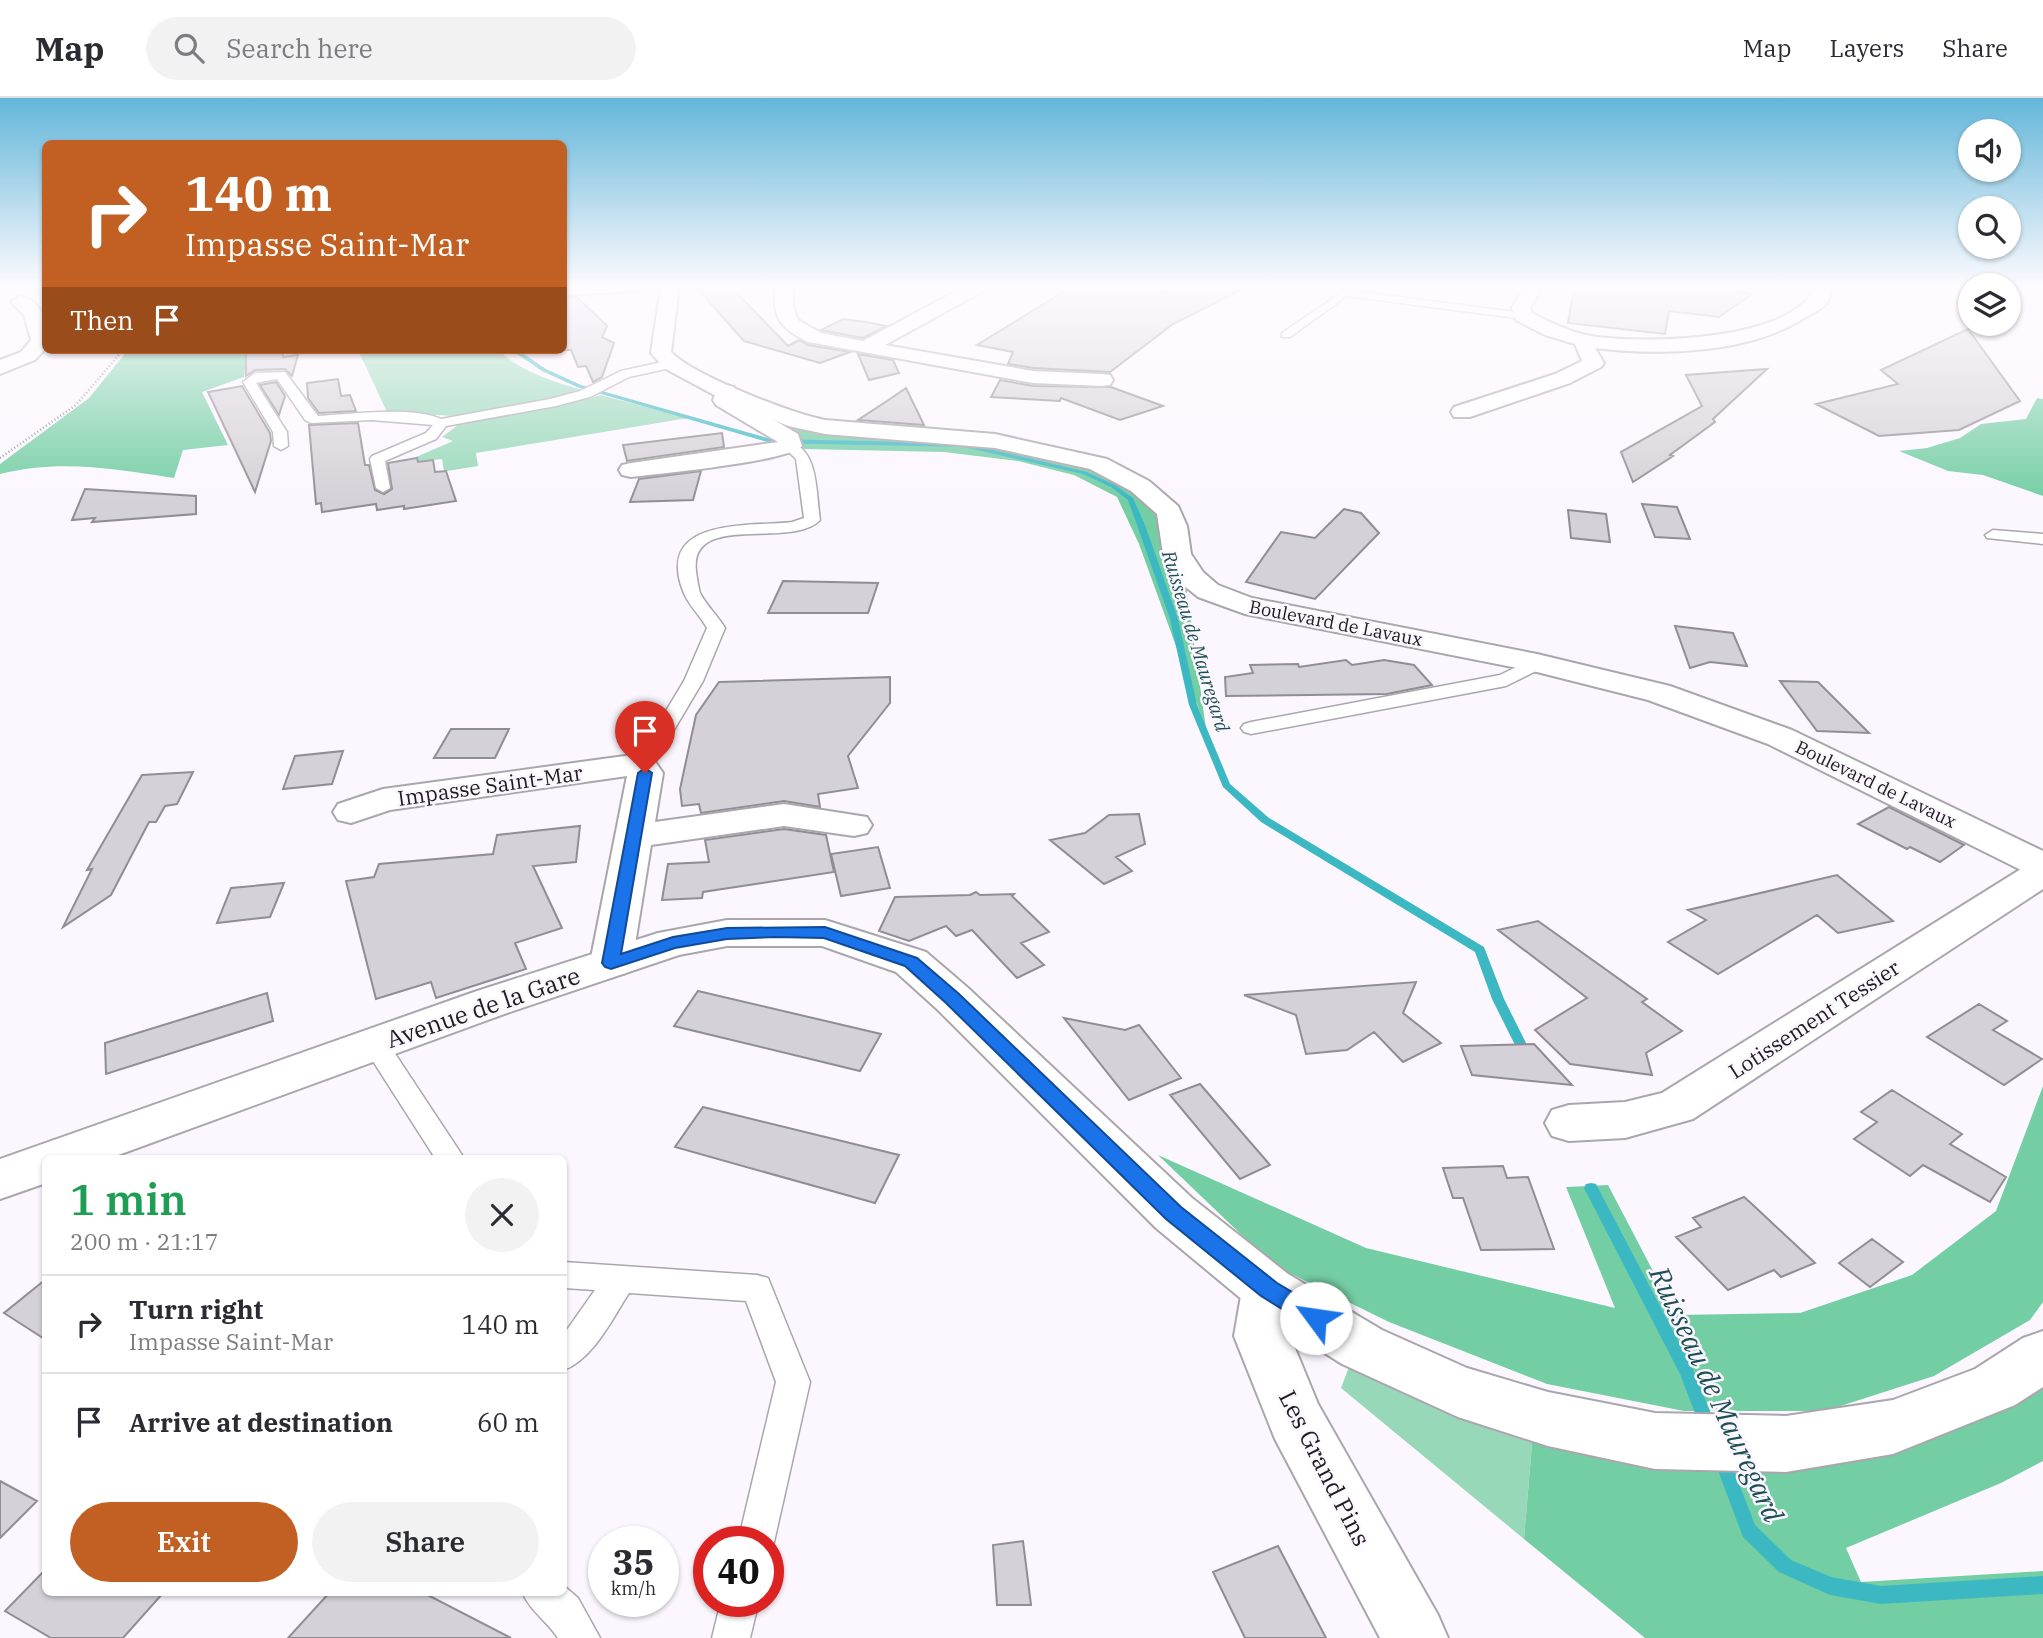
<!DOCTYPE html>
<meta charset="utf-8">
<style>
:root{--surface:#fff;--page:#f2f2f3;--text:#2b2b33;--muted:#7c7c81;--line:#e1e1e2;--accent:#c16022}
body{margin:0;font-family:"IBM Plex Serif",serif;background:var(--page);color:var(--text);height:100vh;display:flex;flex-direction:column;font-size:26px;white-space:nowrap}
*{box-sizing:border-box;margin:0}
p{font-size:23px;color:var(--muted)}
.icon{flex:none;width:38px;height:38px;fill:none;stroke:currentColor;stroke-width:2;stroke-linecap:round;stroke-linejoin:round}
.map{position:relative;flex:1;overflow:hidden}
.side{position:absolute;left:42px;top:1057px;width:525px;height:441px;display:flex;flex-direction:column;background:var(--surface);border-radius:10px;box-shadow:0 2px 5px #0004}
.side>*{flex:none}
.hud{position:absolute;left:42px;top:42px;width:525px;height:214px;border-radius:10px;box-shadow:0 2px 5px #0004;background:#c16022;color:#fff;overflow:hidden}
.buttons{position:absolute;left:1958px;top:21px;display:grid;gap:14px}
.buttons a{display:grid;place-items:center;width:63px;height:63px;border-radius:50%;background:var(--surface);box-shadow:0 2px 5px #0004;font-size:35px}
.speed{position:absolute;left:588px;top:1428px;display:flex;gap:14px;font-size:35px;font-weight:700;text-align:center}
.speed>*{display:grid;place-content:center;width:91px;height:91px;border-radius:50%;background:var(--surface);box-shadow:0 2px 5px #0004;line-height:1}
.speed small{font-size:18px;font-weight:400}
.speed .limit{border:10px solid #d22;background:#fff;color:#111}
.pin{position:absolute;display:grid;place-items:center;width:60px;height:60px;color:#fff;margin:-72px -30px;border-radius:50% 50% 50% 0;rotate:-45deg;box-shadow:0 0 7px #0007}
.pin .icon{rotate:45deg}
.me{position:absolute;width:77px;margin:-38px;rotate:301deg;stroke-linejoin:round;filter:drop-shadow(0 0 5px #0008)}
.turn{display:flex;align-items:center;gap:24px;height:147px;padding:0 28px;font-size:32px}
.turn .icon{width:91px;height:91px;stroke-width:2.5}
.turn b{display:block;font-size:49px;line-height:60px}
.then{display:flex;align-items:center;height:66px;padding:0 28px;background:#0003;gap:14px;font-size:26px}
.round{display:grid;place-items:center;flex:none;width:74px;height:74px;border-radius:37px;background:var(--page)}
.head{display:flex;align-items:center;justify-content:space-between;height:119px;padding:0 28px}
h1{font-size:42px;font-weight:600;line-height:52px;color:#1e9e55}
.cta{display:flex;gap:14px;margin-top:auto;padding:14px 28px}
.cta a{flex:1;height:80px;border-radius:42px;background:var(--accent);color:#fff;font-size:28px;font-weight:600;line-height:80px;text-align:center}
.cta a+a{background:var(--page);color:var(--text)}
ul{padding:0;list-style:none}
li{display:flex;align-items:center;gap:21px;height:98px;padding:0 28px;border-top:2px solid var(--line)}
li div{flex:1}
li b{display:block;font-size:26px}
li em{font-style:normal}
header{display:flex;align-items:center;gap:42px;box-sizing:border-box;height:98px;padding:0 35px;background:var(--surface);border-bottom:2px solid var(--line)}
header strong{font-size:33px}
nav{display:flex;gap:38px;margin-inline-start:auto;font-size:24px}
.search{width:490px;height:63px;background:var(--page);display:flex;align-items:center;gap:18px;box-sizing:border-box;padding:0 24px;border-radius:38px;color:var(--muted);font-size:26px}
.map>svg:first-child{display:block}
.green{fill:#96d8b8}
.forest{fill:#74cea4}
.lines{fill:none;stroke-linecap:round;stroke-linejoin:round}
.stream{fill:#3cb8c3;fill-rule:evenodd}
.building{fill:#d5d1d8;stroke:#918d94;stroke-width:2}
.service-casing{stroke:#aba6ad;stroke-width:3}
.minor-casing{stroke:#aba6ad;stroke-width:4}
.tertiary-casing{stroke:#aba6ad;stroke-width:4}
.path{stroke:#837f85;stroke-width:2.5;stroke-dasharray:1 2.5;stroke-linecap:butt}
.service{fill:#fff;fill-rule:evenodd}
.minor{fill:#fff;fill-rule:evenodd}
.tertiary{fill:#fff;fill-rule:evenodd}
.route{fill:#1a73e8;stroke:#114b97;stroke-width:2}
.labels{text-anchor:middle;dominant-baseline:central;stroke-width:5;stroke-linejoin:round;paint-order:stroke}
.far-street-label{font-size:18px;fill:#1e1c1f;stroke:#fcf7ff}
.far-water-label{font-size:19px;font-style:italic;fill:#1c5055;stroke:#fcf7ff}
.street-label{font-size:21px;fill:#1e1c1f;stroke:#fcf7ff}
.near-street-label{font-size:24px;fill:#1e1c1f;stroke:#fcf7ff}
.near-water-label{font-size:28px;font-style:italic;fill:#1c5055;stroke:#fcf7ff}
</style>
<header>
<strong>Map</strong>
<div class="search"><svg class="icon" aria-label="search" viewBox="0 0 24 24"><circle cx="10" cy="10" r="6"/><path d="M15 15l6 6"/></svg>Search here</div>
<nav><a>Map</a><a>Layers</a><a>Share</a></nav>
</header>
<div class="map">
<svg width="2043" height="1540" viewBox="0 0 2043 1540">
<rect width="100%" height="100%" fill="#fcf7ff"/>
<path class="green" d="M358,252H498C522,274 551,283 582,292L535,305L454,318L387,314Z
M601,297L688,320L476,355L478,368L447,373H444L442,361L418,364L416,359L453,343L442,339L458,327L474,323L545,311Z
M1351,1264L1533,1334L1524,1441L1341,1290Z"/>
<path class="forest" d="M128,252H247L244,279L202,294L228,347L183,352L174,380C114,371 61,361 0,376V366L89,300Z
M2037,300L2043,301V398L1983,377L1948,373L1899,353L1927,350L1960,340L1981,326L2026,321Z
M774,322L983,347L1087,370L1113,380L1139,399L1156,418L1169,472L1186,488L1206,631L1139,446L1117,399L1074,377L1018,363L944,354L805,351L782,337Z
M2043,988V1204L2030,1222L1934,1278L1825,1313H1684L1547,1286L1389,1224L1273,1167L1158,1057L1366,1150L1615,1210L1566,1089L1608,1087L1676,1217L1800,1215L1912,1177L1996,1113Z
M2043,1286V1363L2001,1385L1846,1450L1861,1484L2043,1473V1540H1645L1524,1441L1533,1334L1687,1368Z"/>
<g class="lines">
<path class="stream" d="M511,252H518L546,271L581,287L771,341L964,345L1087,374L1115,387L1133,400L1145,427L1178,521L1197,607L1230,686L1269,720L1484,849L1504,901L1532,957L1530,960H1522L1520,957L1492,901L1475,854L1261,724L1223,689L1189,607L1170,521L1137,427L1128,402L1111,389L1083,376L964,349L771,345L577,289L542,273Z
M1591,1085L1596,1086L1692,1269L1716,1328L1714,1333L1708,1335L1702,1333L1680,1276L1584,1090L1586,1086Z
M1722,1354L1728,1357L1755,1427L1791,1462L1831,1479L1881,1488L2043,1478V1496L1881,1506L1830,1497L1779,1474L1743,1439L1714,1362L1716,1357Z"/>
</g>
<path class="building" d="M695,188H730L788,248L799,242L808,247L850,254L820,265L744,243Z
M1073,188H1139L1163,195L1177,188H1248L1173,226L1110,274L1033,270L1008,266L1013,254L977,247Z
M1589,188H1743L1734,193L1752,196L1719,219L1669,213L1665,236L1568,225L1573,196Z
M564,199H577L607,228L602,239L614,245L602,279L593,284L586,268L578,269L571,252H564Z
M843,221L866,224L886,228L863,240L821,232Z
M1968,231L2020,303L1959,332L1879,338L1816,306L1898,286L1881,272Z
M246,252H283V259L298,257L292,278L285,271L255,272L246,278Z
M858,256L893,262L899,275L869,282Z
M1767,271L1713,321L1715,324L1670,357L1673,358L1633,384L1621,354L1702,308L1686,277Z
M338,281L341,298L350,297L356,313L319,315L308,300L307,285Z
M1000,282L1033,288L1111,289L1163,308L1120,322L1061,300L1060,303L991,299Z
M276,284L285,298L279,317L260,287Z
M242,288L270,335L271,343L255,394L208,294Z
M906,290L924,327L858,322L890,301Z
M358,325L365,367H369L375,392L384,396L392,391L388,365L417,360L418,364L433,362L435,374L446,373L456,403L404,411V408L377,412L376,406L322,414L321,405L316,406L309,327Z
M722,335L724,349L627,363L623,347Z
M701,373L693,402L630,404L639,381Z
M85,391L196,398V416L92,424L95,420L72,422Z
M1642,406L1677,409L1690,441L1655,439Z
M1344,411L1361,415L1379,435L1315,501L1246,484L1281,434L1315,440Z
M1568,412L1606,416L1610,444L1571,440Z
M783,483L878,485L868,515H768Z
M1675,528L1733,535L1747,568L1710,564L1690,570Z
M1346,562L1352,567L1384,562L1414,567L1432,587L1387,596L1226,598L1225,579L1253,575L1250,567L1298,566L1299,569Z
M890,579V605L848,658L858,690L818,696L820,709L784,703L701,715L699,706L682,708L680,691L696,617L719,584Z
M1780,583L1818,584L1869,635L1817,633Z
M451,631H509L495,660H434Z
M343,653L332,686L283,691L295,658Z
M193,674L177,706L165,708L156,724H149L111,797L63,829L92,771L87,772L142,677Z
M1889,709L1964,747L1940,764L1910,749L1907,751L1858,726Z
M1139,716L1145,746L1116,759L1132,773L1104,786L1050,742L1085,735L1109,717Z
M580,728L576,764L533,768L562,830L515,845L526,871L436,900L431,884L376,901L346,783L374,779L379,766L493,756L497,737Z
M784,731L826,737L834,774L703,794L702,800L662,802L668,766L709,764L705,742Z
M878,749L890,790L841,798L831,756Z
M1837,777L1893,823L1838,835L1817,817L1718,876L1668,844L1706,822L1688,812Z
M284,785L270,819L217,825L231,790Z
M976,794L980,797L1014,796L1012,798L1049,834L1021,845L1044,867L1017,880L972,832L956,838L946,828L909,843L879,833L895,799L970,797Z
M1538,823L1647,901L1642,904L1682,933L1646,955L1652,977L1570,966L1535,932L1587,900L1498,832Z
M1416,884L1403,915L1441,945L1403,964L1374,934L1347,952L1306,956L1296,917L1244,897Z
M698,893L881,936L860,973L674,928Z
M267,895L273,923L106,976L105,945Z
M1979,906L2007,923L1993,932L2042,961L2004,987L1927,939Z
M1064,920L1125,932L1139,927L1181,980L1129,1002Z
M1534,946L1572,987L1472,977L1461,948Z
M1200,986L1270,1067L1240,1081L1170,997Z
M1892,992L1962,1036L1950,1046L2006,1079L1990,1104L1923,1067L1910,1078L1854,1041L1877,1024L1861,1014Z
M703,1009L899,1057L875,1105L675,1049Z
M1503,1068L1507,1080L1528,1079L1554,1151L1481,1152L1463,1100H1453L1443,1070Z
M1744,1099L1753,1107L1815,1165L1781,1179L1774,1172L1728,1192L1676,1139L1701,1129L1693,1120Z
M1872,1141L1903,1164L1870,1189L1839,1165Z
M46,1181V1242L4,1215Z
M0,1383L37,1403L0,1440Z
M1023,1443L1031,1507H997L993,1447Z
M1278,1448L1326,1540H1245L1213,1474Z
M46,1471V1494H164L123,1540H51L5,1513Z
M330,1494H422L511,1540H288Z"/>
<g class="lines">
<g class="service-casing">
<path id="service" d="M1345,192L1523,215L1529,218L1523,221L1347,198L1290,239H1282V235Z
M671,262L677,266L675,269L629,279L590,299L556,308L446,328L436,341L385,363L390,390L383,394L376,390L370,361L372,358L426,335L433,327L372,322L311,325L305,322L277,281L256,285L287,334L288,348L281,352L274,348L273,334L243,284L255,275L285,274L318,318C350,316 413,308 441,321L550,301L580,293L621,273Z
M790,344C819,352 816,397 820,422C792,452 689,413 696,473C697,481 698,488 700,495C706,507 718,518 725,530L703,583L652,669L649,673H635L632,669L684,583L707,530C700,517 688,507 683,493C655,419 749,429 792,424L804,420L796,361L783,348Z
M1993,432L2043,436V446L1987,440L1985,437Z
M1537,559L1546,565L1544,569L1506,588L1251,636L1244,634L1241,630L1244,626L1251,624L1500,577Z
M375,937L384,939L464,1060H435L362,946L366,939Z
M564,1164L757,1177L768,1180L810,1284L774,1444L769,1457L768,1444H738L776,1284L746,1203L629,1195C612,1221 594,1260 564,1272V1236L595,1192L564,1190Z
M564,1488L578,1500L600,1540H558C547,1523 530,1513 522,1494H564Z
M721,1503H759L750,1540H712Z"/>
</g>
<g class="minor-casing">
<path id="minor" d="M564,188H645L636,193L564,197Z
M775,188H793V209L798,222L821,235L863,243L966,188H988L985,192L885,247L1033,273L1102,276L1110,277L1113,282L1110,287L1102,288L1033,285L808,244C779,229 773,221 775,188Z
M1525,188H1543L1530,210L1532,215C1551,225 1570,234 1591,238C1641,246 1795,244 1815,188H1833C1831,193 1830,199 1828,203C1824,210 1813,215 1806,219C1749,256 1660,258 1595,250L1604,265L1601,269L1570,285L1470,319H1454L1451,314L1454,309L1555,276L1582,263L1575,246L1545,237L1516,222L1512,210Z
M20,198C47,205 46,228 46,250L35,262L0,276V262L21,254L31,242L24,217L11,204Z
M726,287L734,289L737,294L736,300L798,336L802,348C791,363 657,376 631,379L622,377L619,372L622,367L631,365L778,344L716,307L713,302L718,289Z
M632,657L654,662L663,675L655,724L784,706L867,719L872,727L867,735L854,738L784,728L651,747L632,865L626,875L611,879L596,875L590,865L627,678L390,712L351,725L338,722L333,714L338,706L383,691Z
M2043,762V791L1693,1021L1625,1040L1569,1043L1552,1038L1545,1025L1552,1012L1569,1007L1625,1004L1662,995L2029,766Z
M1269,1169L1288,1176L1296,1192L1290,1238L1318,1306L1438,1517L1448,1540H1380L1275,1341L1234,1238L1242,1192L1250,1176Z"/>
</g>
<g class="tertiary-casing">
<path id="tertiary" d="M661,188H679L671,254C694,278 791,315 825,322L995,336L1107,361L1149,383L1178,408L1187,428L1191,456L1203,474L1218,487L1252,500L1537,556L1670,588L1792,632L2043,753V780L2029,776L1768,646L1648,602L1537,574L1245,516L1198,499L1182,486L1163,456L1157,416L1131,393L1090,371L995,350L825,336L788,328L718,299L664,270L651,255Z
M727,822H825L926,854L967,889L1192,1100L1288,1176L1382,1232L1467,1270L1548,1294L1655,1315L1786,1318L1893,1302L1975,1271L2023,1240L2043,1233V1289L2015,1307L1893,1356L1786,1374L1655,1371L1548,1348L1458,1319L1342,1266L1250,1208L1156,1130L937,911L896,874L822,848H727L679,857L507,915L110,1060H46V1085L0,1101V1061L477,893L658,835Z"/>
</g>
<path class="path" d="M0,360L76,307L123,252"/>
<use href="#service" class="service"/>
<use href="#minor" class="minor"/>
<use href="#tertiary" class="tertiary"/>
</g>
<linearGradient id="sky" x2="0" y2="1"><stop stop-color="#63b6d9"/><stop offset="0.47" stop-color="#fefbff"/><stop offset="1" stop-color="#fefbff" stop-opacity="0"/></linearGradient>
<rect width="2043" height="403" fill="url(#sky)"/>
<path class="route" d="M645,670L652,675L621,856L673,839L727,830L825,829L917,860L959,896L1181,1109L1277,1185L1324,1213L1327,1220L1324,1227L1316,1230L1308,1227L1261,1198L1166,1121L946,905L905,868L824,840L776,839L727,841L675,850L611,871L605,869L602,865L638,675Z"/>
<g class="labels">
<g class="far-street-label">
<text transform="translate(1336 525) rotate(11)">Boulevard de Lavaux</text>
<text transform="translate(1876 686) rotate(26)">Boulevard de Lavaux</text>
</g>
<g class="far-water-label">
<text transform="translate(1196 543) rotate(73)">Ruisseau de Mauregard</text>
</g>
<g class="street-label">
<text transform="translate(490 687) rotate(-8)">Impasse Saint-Mar</text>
<text transform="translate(1814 921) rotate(-33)">Lotissement Tessier</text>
</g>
<g class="near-street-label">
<text transform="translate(483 909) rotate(-19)">Avenue de la Gare</text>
<text transform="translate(1325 1370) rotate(63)">Les Grand Pins</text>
</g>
<g class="near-water-label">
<text transform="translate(1717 1296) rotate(65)">Ruisseau de Mauregard</text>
</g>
</g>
</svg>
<div class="buttons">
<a><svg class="icon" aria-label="sound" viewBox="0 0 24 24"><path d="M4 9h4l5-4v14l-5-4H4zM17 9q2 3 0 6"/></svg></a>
<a><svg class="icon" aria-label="search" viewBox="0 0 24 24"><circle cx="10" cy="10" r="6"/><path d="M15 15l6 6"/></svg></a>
<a><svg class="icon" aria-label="layers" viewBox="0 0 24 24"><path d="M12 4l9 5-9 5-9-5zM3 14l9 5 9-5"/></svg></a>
</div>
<div class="speed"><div>35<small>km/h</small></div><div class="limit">40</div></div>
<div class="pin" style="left:645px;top:675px;background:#d93025"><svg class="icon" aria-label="arrive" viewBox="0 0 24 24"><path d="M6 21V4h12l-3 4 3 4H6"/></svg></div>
<svg class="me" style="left:1316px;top:1220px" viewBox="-20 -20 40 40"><circle r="19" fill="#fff"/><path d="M0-13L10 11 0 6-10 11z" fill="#1a73e8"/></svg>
<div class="hud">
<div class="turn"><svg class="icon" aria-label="right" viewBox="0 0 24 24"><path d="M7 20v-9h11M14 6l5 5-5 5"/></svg><div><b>140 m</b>Impasse Saint-Mar</div></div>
<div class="then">Then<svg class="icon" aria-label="arrive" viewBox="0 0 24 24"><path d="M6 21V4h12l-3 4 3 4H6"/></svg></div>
</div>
<section class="side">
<div class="head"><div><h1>1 min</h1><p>200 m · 21:17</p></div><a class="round"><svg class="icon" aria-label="close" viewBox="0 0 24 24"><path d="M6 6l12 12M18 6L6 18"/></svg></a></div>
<ul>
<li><svg class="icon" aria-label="right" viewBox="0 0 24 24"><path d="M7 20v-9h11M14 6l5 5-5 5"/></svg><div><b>Turn right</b><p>Impasse Saint-Mar</p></div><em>140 m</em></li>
<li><svg class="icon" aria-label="arrive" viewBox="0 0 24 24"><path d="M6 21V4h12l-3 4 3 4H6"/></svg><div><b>Arrive at destination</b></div><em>60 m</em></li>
</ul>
<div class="cta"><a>Exit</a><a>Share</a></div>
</section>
</div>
